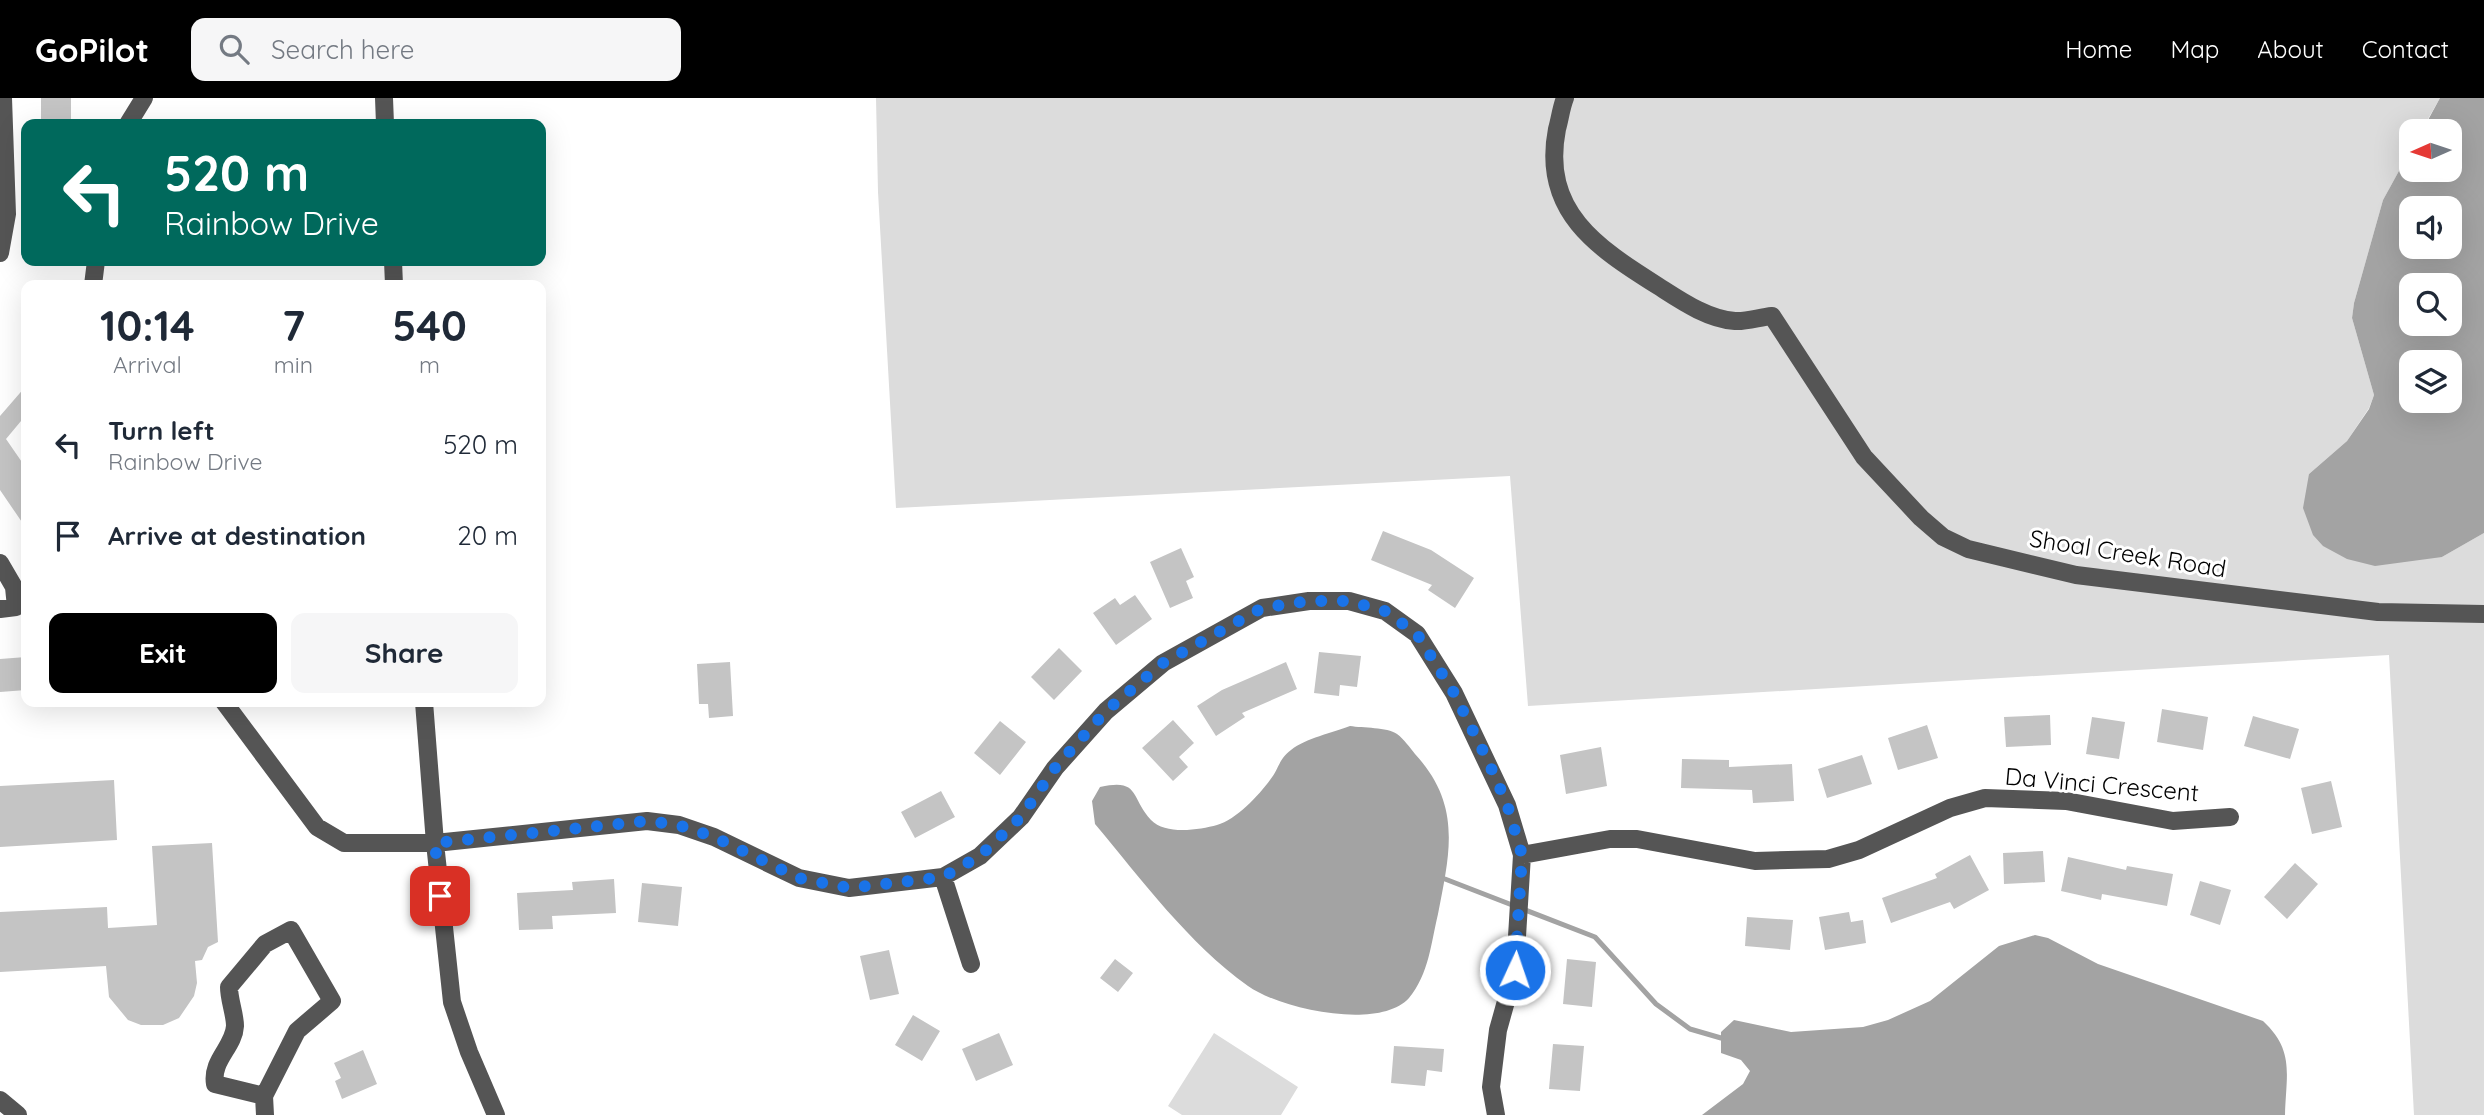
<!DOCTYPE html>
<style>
:root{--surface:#fff;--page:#f6f6f7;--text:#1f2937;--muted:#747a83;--accent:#000}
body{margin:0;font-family:Quicksand,sans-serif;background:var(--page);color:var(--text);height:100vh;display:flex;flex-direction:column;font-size:26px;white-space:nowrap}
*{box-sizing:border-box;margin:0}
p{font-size:23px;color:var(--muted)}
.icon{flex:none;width:38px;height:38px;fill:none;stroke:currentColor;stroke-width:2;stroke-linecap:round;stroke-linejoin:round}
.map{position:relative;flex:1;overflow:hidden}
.side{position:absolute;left:21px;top:182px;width:525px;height:427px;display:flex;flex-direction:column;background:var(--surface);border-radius:14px;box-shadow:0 7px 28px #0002}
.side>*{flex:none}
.banner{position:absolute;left:21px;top:21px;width:525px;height:147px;border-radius:14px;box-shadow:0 7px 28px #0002;background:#00695c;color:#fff;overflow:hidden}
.needle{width:46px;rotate:267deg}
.buttons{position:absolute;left:2399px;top:21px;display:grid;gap:14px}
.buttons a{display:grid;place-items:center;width:63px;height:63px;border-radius:14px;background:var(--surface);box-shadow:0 7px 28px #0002;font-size:35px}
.pin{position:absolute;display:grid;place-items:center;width:60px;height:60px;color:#fff;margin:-30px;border-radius:14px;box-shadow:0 4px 10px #0006}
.me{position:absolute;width:77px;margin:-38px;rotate:3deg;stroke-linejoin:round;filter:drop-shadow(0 0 5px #0008)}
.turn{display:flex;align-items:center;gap:24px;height:147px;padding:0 28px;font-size:32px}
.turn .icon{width:91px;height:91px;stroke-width:2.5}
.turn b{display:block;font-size:49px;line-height:60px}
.eta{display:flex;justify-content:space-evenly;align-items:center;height:119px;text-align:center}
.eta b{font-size:42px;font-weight:800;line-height:49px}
.primary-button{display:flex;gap:14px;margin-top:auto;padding:14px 28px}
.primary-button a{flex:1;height:80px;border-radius:14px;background:var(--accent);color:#fff;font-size:28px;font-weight:800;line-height:80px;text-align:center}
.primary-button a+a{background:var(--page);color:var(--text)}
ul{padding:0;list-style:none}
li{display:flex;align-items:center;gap:21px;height:91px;padding:0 28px}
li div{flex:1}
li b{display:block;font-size:26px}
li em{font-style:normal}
header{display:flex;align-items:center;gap:42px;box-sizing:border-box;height:98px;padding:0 35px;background:var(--accent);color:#fff}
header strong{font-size:33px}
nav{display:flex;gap:38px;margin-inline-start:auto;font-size:24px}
.search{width:490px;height:63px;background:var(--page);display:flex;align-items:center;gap:18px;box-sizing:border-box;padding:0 24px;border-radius:14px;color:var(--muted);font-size:26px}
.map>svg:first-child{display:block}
.green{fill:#dcdcdc}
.water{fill:#a3a3a3;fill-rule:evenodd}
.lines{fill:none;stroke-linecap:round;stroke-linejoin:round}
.stream{stroke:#a3a3a3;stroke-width:5}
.building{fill:#c4c4c4}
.minor{stroke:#555;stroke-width:18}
.route{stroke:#1a73e8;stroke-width:12;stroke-dasharray:0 21.6}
.labels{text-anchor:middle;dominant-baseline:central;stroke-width:6;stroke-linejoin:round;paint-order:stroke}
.street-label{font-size:24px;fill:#000;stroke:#fff}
</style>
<header>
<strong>GoPilot</strong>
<div class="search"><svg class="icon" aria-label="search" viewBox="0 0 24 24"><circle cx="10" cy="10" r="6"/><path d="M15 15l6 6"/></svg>Search here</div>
<nav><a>Home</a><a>Map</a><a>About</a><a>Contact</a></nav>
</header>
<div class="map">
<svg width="2484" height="1017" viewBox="0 0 2484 1017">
<rect width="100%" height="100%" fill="#fff"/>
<path class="green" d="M876,0H2440L2421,33H2412L2411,51L2383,102L2354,205L2352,220L2374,297L2369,310L2347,343L2309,376L2442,459L2484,435V1017H2414L2389,557L1528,608L1510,378L896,410L878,94Z
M1214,935L1298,989L1281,1017H1182L1168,1008Z"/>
<path class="water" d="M2440,0H2484V435L2442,459L2375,468L2347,461L2323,448L2313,437L2303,410L2309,376L2347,343L2369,311L2374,297L2352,220L2354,205L2383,102L2411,51L2412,72H2450V33H2422ZM2412,110H2450V149H2412ZM2412,187H2450V226H2412ZM2412,264H2450V303H2412Z
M1350,628C1363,630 1387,629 1397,636C1404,641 1410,650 1415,656C1462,707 1450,754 1438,816C1431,845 1429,876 1409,900C1379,933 1280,911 1248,888C1188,845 1142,782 1095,726L1092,703L1100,689C1140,680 1130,699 1151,722C1165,737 1199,732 1217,727C1236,722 1259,697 1270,682C1279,671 1278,662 1291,652C1306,640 1332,635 1350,628Z
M2035,837L2048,840L2098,866L2263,923C2295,953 2286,976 2285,1017H1702L1743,986L1750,973L1741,962L1721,955V934L1734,922L1791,934L1863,929L1888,922L1930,903L1999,848Z"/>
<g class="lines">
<path class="stream" d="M1445,781L1595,839L1656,906L1690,931L1721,940"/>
</g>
<path class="building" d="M41,0H71V26H41Z
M26,288V317L6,341L26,370V430L0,392V318Z
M1383,433L1431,452L1474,480L1455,510L1428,492L1432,487L1371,462Z
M1181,450L1194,479L1186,483L1193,500L1170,510L1150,464Z
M1135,497L1152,521L1116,547L1093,515L1115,500L1120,507Z
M1059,550L1082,573L1054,602L1031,579Z
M1319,554L1361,558L1357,589L1340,587L1339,598L1314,595Z
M26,559V592L0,594V561Z
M730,564L733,618L709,620L708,606H699L697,566Z
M1286,564L1297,591L1242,615L1245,619L1216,638L1197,608L1222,592Z
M2162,611L2208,619L2203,652L2157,644Z
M2050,617L2051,647L2006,649L2004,619Z
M2253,618L2299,631L2290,661L2244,648Z
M2092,619L2125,624L2119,661L2086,656Z
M1173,622L1194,645L1179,659L1188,669L1173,683L1142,650Z
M1000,623L1026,644L1000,677L974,655Z
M1927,627L1938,660L1898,672L1888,640Z
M1601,649L1607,688L1566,696L1560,657Z
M1862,657L1872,686L1827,700L1818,671Z
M1682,661L1729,662V669L1792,666L1794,703L1753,705L1752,692L1681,690Z
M114,682L117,742L0,749V688Z
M2331,683L2342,729L2312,736L2301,690Z
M941,693L955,719L915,740L901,714Z
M212,745L218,844L208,849L202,862L195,863L197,885L194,898L179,920L163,927H141L128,922L109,899L106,868L0,874V814L107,809L108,830L157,827L152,748Z
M2043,753L2045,784L2004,786L2003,755Z
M1970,757L1989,792L1954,811L1950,804L1891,825L1882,800L1937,780L1935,776Z
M2068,759L2126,772L2127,768L2173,776L2167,808L2102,796L2101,802L2061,793Z
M2295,765L2318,786L2287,821L2264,799Z
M614,781L616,815L552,818L553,831L519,832L517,795L573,792L572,784Z
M2200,783L2231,792L2220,827L2190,817Z
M642,785L682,789L678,828L638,824Z
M1849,814L1851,824L1863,822L1866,845L1825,852L1819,819Z
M1747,819L1793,822L1790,852L1745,848Z
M889,852L899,896L870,902L860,858Z
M1115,861L1133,875L1118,894L1100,880Z
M1567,861L1596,864L1592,909L1563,906Z
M913,917L940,933L922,963L895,947Z
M999,935L1013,967L976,983L962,951Z
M1553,946L1584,948L1580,993L1549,991Z
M1394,948L1444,951L1442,974L1427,972L1425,988L1391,985Z
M363,952L377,986L342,1001L335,983L341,980L334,965Z"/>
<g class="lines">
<path class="minor" d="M384,0L385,26
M1565,0C1561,10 1560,21 1557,31C1541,113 1596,149 1658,188C1680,202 1707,221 1735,223C1746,224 1760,219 1772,218L1864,359L1921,420L1943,439L1968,451L2076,477L2378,514L2484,516
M128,26L144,0
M0,115L7,116L3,0
M0,155L7,116
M393,163L394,187
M93,187L96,163
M0,465L14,489L16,509L0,511
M224,604L317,729L344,745H435L647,723L679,727L714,739L799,780L849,790L943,779L980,758L1021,719L1055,670L1106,613L1163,565L1262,510L1309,503H1349L1385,513L1417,536L1454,595L1507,707L1522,757L1515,871L1498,932L1491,989L1496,1017
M424,604L435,745L452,904L469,954L496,1017
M1522,757L1610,741H1637L1755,763L1828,761L1859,752L1950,710L1985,700L2066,703L2173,723L2230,719
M943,779L971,866
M264,998L215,986C211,962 234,949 235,928C235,916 229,902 229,889L265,846L291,832L332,903L297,933L264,998L265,1017
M0,1002L18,1017"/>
</g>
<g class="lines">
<path class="route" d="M440,798L435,745L647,723L678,727L714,739L799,780L849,790L943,779L980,758L1021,719L1055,670L1106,613L1163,565L1262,510L1309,503H1349L1385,513L1417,536L1454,595L1487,661L1507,706L1522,757L1515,872"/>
</g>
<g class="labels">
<g class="street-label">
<text transform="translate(2128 455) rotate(9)">Shoal Creek Road</text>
<text transform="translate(2102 686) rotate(5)">Da Vinci Crescent</text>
</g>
</g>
</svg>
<div class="buttons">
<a><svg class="needle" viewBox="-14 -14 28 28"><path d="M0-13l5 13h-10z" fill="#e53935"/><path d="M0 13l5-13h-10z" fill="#747a83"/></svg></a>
<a><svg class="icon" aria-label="sound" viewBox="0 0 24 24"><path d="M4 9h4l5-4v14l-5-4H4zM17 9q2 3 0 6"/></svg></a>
<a><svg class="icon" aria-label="search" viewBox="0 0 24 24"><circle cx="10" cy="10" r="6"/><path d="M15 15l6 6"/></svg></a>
<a><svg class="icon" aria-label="layers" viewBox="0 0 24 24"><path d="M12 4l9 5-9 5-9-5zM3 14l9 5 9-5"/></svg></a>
</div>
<div class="pin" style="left:440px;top:798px;background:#d93025"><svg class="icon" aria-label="arrive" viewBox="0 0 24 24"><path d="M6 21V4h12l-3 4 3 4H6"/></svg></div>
<svg class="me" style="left:1515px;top:872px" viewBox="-20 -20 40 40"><circle r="17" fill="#1a73e8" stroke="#fff" stroke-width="3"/><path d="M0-11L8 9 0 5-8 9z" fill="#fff"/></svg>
<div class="banner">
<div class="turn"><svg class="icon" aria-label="left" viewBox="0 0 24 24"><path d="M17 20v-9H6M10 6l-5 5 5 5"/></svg><div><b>520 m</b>Rainbow Drive</div></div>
</div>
<section class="side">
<div class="eta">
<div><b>10:14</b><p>Arrival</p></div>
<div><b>7</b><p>min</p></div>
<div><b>540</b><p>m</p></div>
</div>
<ul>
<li><svg class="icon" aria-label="left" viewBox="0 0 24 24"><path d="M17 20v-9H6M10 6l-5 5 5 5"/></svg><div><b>Turn left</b><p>Rainbow Drive</p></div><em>520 m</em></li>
<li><svg class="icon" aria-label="arrive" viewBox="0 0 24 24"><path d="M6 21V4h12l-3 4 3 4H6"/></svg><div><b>Arrive at destination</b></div><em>20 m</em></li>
</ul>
<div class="primary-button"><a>Exit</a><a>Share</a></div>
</section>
</div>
